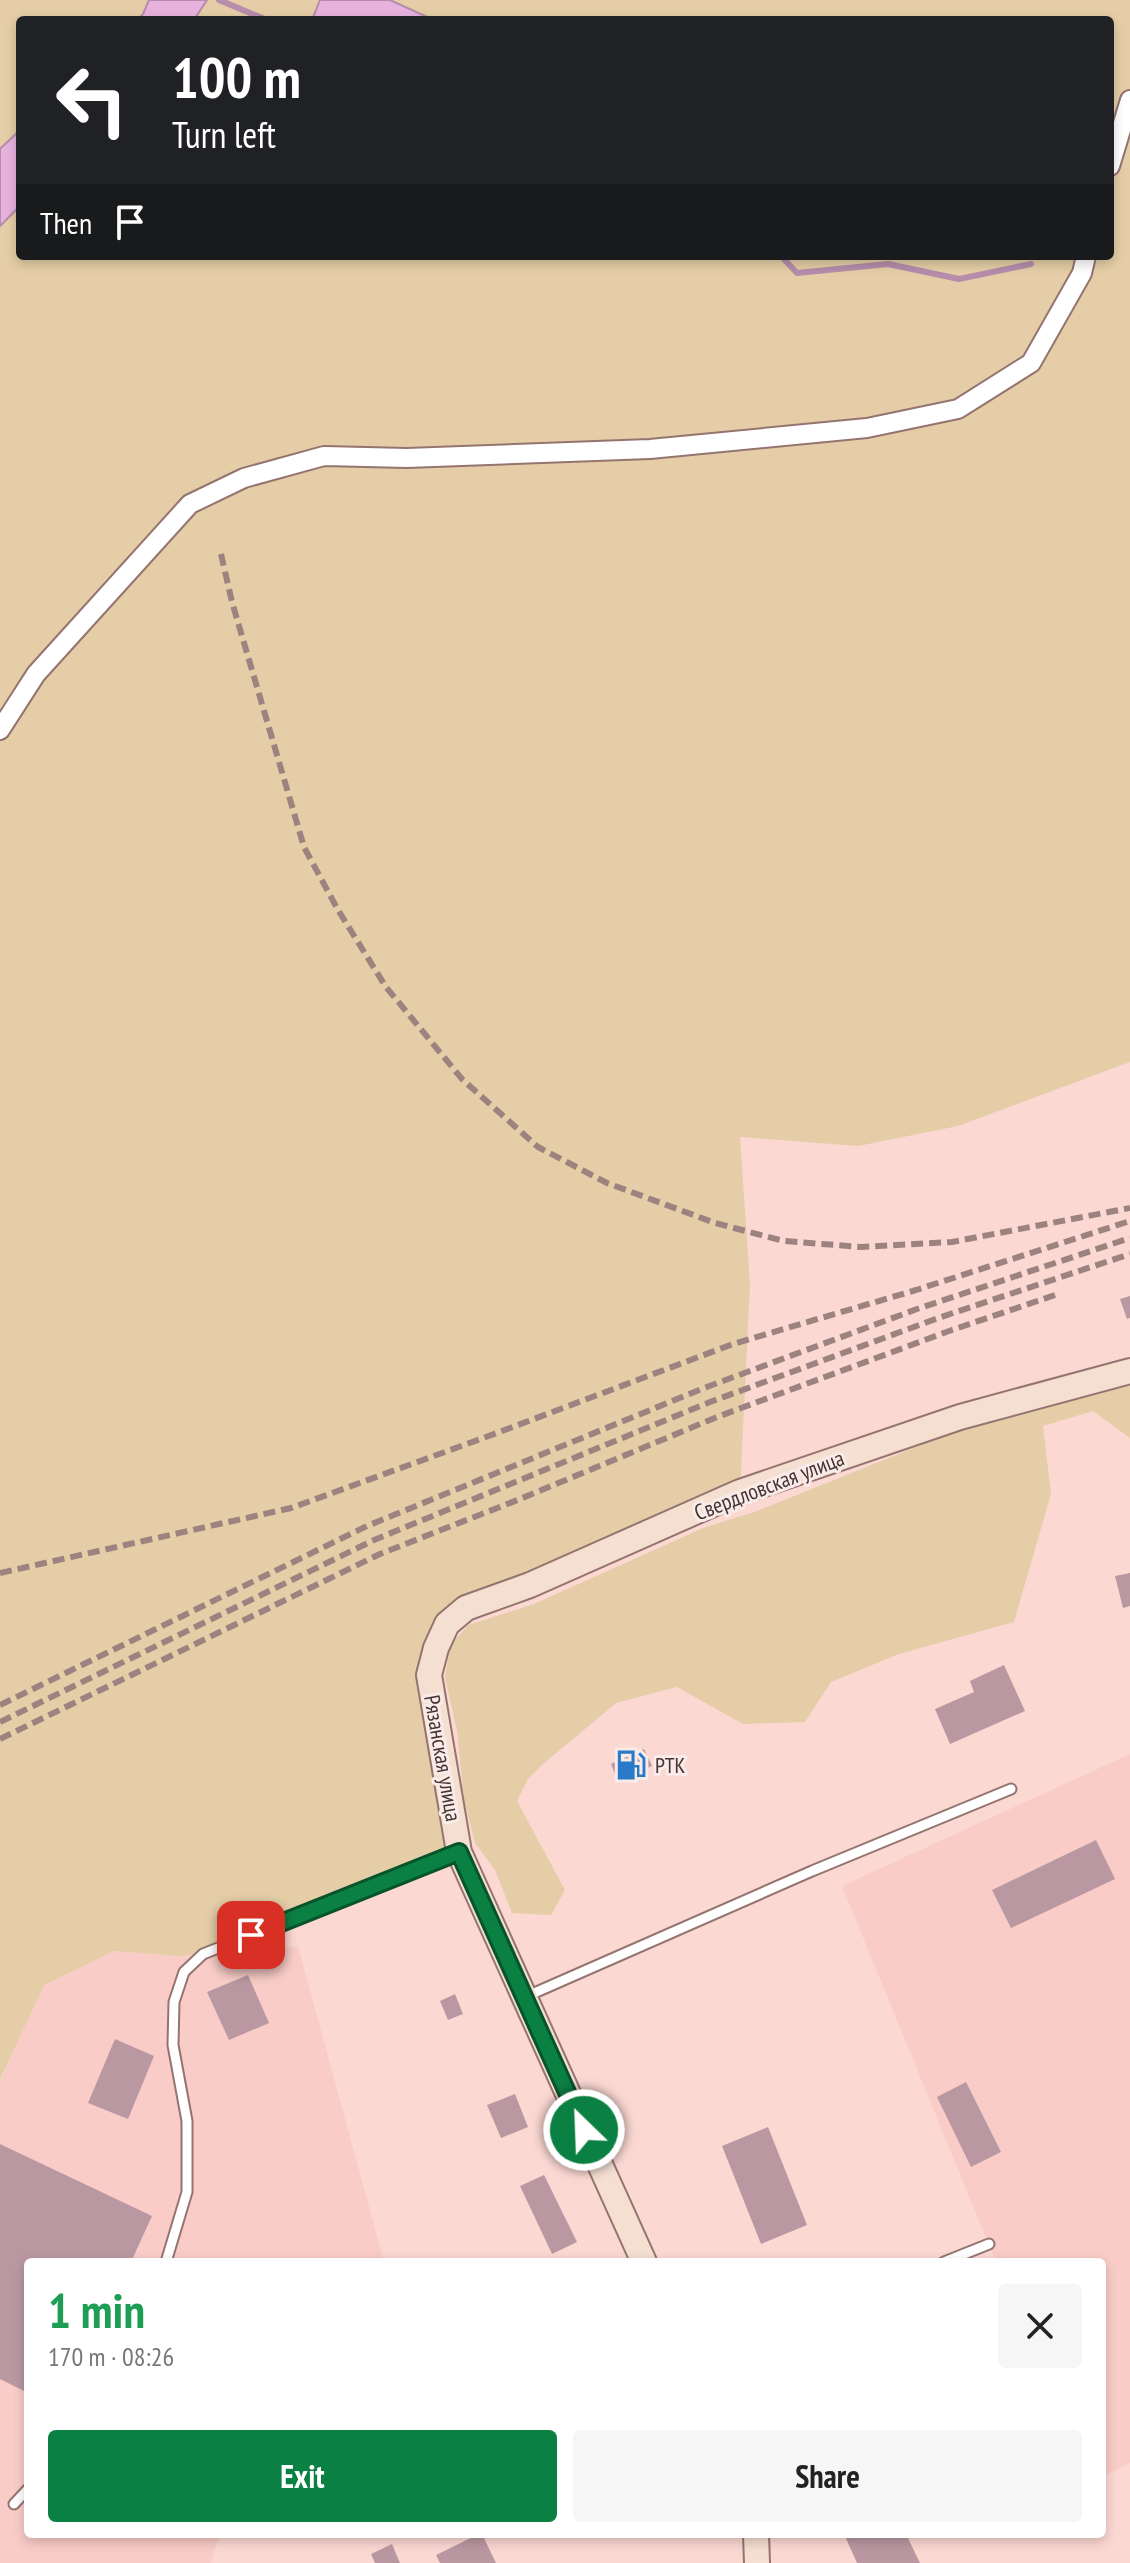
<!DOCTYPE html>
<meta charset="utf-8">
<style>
:root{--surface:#fff;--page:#f6f6f6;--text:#222;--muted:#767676;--accent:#0b8043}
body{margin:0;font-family:"PT Sans Narrow",sans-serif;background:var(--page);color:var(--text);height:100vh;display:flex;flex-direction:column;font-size:30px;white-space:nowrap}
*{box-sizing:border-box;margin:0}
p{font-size:26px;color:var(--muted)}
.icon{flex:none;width:44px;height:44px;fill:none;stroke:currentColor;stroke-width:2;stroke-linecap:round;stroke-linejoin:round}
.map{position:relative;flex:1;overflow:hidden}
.panel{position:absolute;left:24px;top:2258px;width:1082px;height:280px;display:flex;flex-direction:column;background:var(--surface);border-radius:8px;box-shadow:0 4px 12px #0003}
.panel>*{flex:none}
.banner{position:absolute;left:16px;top:16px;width:1098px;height:244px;border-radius:8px;box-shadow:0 4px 12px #0003;background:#202124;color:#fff;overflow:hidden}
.pin{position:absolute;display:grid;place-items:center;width:68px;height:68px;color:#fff;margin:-34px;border-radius:16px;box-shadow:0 4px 12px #0006}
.me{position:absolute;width:88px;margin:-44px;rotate:336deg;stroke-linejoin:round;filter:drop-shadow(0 0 6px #0008)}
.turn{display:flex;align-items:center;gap:28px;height:168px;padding:0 24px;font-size:36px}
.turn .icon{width:104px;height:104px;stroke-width:2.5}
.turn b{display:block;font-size:56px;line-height:68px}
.then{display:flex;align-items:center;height:76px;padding:0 24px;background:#0003;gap:16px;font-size:30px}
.round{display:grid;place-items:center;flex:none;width:84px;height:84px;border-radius:8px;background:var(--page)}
.headline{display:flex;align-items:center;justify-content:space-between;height:136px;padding:0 24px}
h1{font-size:48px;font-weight:700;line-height:60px;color:#1e9e55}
.primary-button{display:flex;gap:16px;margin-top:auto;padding:16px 24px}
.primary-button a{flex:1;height:92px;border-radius:8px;background:var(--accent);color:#fff;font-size:32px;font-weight:700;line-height:92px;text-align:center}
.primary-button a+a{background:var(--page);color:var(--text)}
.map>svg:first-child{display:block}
.built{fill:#f9ccc7}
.green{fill:#e5cea7}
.water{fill:#e7b3de;stroke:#b68dab;stroke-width:2}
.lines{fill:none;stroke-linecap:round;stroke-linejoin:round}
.stream{stroke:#b68dab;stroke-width:6}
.building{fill:#ba98a2}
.service-casing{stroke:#957470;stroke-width:13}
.minor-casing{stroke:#957470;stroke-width:22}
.secondary-casing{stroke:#957470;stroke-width:28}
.service{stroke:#fff;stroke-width:9}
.minor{stroke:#fff;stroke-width:18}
.secondary{stroke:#f4dfd1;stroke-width:24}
.rail{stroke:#9c8380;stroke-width:6;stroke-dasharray:12 6;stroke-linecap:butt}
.route-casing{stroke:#07532c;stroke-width:20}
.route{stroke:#0b8043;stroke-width:14}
.labels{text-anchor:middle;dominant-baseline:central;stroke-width:6;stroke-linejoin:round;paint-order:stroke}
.street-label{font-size:22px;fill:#433533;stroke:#faebe9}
.poi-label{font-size:22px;fill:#433533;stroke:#faebe9;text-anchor:start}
</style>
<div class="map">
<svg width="1130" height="2563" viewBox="0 0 1130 2563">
<rect width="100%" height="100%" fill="#fcd8d3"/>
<path class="built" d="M1130,1754V2463L1102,2477V2262H996L842,1886Z
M298,1946L384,2262H28V2534H220L211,2563H0V2082L43,1985L114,1951L178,1956Z"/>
<path class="green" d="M0,0H149L143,14L137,20H20V130L0,149Z
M207,0H320L312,20H194Z
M390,0H1130V1062L958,1126L858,1146L740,1137L750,1284L740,1492L466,1608L436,1648L459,1852L203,1954L178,1956L114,1951L44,1985L0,2080V226L20,206V256H1110V20H434Z
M1130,1381V1438L1093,1411L1043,1426L1051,1494L1014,1622L899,1654L831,1682L805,1722L743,1724L677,1687L616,1703L543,1764L528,1779L517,1801L565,1890L551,1915L512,1913L495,1870L475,1843L464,1801L457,1731L445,1677L450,1646L468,1625L534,1604L703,1528L757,1511L951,1433L995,1418L1071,1400Z"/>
<path class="water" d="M149,0H207L194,20H137L143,14Z
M320,0H390L434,20H312Z
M20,130V206L0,226V149Z"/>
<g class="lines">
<path class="stream" d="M219,0L267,20
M781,256L797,273L888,264L959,279L1031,264"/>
</g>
<path class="building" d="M1130,1296V1318L1127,1319L1120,1299Z
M1130,1573V1606L1123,1608L1115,1576Z
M1004,1665L1025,1711L950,1744L935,1709L974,1692L970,1681Z
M644,1749L652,1766L618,1781L611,1764Z
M1096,1840L1115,1879L1011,1928L992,1890Z
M248,1975L269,2023L229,2040L207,1992Z
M455,1994L463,2014L448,2020L440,2001Z
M115,2039L154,2056L128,2119L88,2103Z
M966,2082L1001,2152L971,2167L937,2097Z
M515,2094L528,2127L501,2138L487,2105Z
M768,2127L807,2225L761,2244L722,2146Z
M0,2144L152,2216L131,2262H28V2393L0,2379Z
M544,2175L577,2242L552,2254L520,2186Z
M479,2534H482L496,2563H440L436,2555Z
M844,2534H906L920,2563H857Z
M392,2544L400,2563H375L371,2554Z"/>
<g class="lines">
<g class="service-casing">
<path id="service" d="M525,1997L812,1871L1011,1789
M166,2262L187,2192V2121L173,2045L174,2002L184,1972L203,1954L458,1853
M944,2262L989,2244
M14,2504L28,2489"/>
</g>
<g class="minor-casing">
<path id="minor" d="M1110,166L1130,100
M0,730L36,674L190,504L244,478L324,456L407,458L650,449L867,428L958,409L1031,363L1082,273L1086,256"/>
</g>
<g class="secondary-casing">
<path id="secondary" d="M644,2262L459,1852L429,1675L436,1648L447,1624L466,1608L530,1585L740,1492L960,1417L1130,1371
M756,2534L757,2563"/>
</g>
<use href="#service" class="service"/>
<use href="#minor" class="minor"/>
<use href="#secondary" class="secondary"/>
<path class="rail" d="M221,554L232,602L304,847L338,910L386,987L462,1079L538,1147L607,1183L715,1223L784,1241L861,1247L952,1242L1130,1208
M0,1573L291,1508L486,1437L733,1344L916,1290L1130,1221
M0,1705L367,1526L704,1388L917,1309L1130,1238
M0,1722L374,1540L710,1402L941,1317L1130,1254
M0,1739L380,1554L520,1499L717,1417L949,1331L1055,1295"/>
</g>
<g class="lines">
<g class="route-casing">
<path id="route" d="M251,1935L459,1852L584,2130"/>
</g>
<use href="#route" class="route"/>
</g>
<defs>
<g id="fuel-bare" transform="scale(2.4)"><path d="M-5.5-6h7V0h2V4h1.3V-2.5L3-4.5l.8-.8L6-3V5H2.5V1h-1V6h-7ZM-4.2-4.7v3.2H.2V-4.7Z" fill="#297bc9" stroke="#faebe9" stroke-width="2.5" paint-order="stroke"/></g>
</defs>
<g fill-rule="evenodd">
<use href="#fuel-bare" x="631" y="1765"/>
</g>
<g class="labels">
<g class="street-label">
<text transform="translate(769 1485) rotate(-21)">Свердловская улица</text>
<text transform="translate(443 1758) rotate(80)">Рязанская улица</text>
</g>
<g class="poi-label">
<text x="655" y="1765">РТК</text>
</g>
</g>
</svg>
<div class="pin" style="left:251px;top:1935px;background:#d93025"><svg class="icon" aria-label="arrive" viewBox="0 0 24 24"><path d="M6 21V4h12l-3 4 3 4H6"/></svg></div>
<svg class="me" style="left:584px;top:2130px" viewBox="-20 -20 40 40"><circle r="17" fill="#0b8043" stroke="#fff" stroke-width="3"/><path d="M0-11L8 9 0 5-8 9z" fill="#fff"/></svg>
<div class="banner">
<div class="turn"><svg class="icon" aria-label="left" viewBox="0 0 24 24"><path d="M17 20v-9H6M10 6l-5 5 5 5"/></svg><div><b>100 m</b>Turn left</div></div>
<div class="then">Then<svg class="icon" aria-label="arrive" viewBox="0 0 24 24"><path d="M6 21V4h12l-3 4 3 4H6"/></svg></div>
</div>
<section class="panel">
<div class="headline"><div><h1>1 min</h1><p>170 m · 08:26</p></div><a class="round"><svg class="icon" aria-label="close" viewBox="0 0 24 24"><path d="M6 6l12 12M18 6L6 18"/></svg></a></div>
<div class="primary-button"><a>Exit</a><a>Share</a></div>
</section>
</div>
